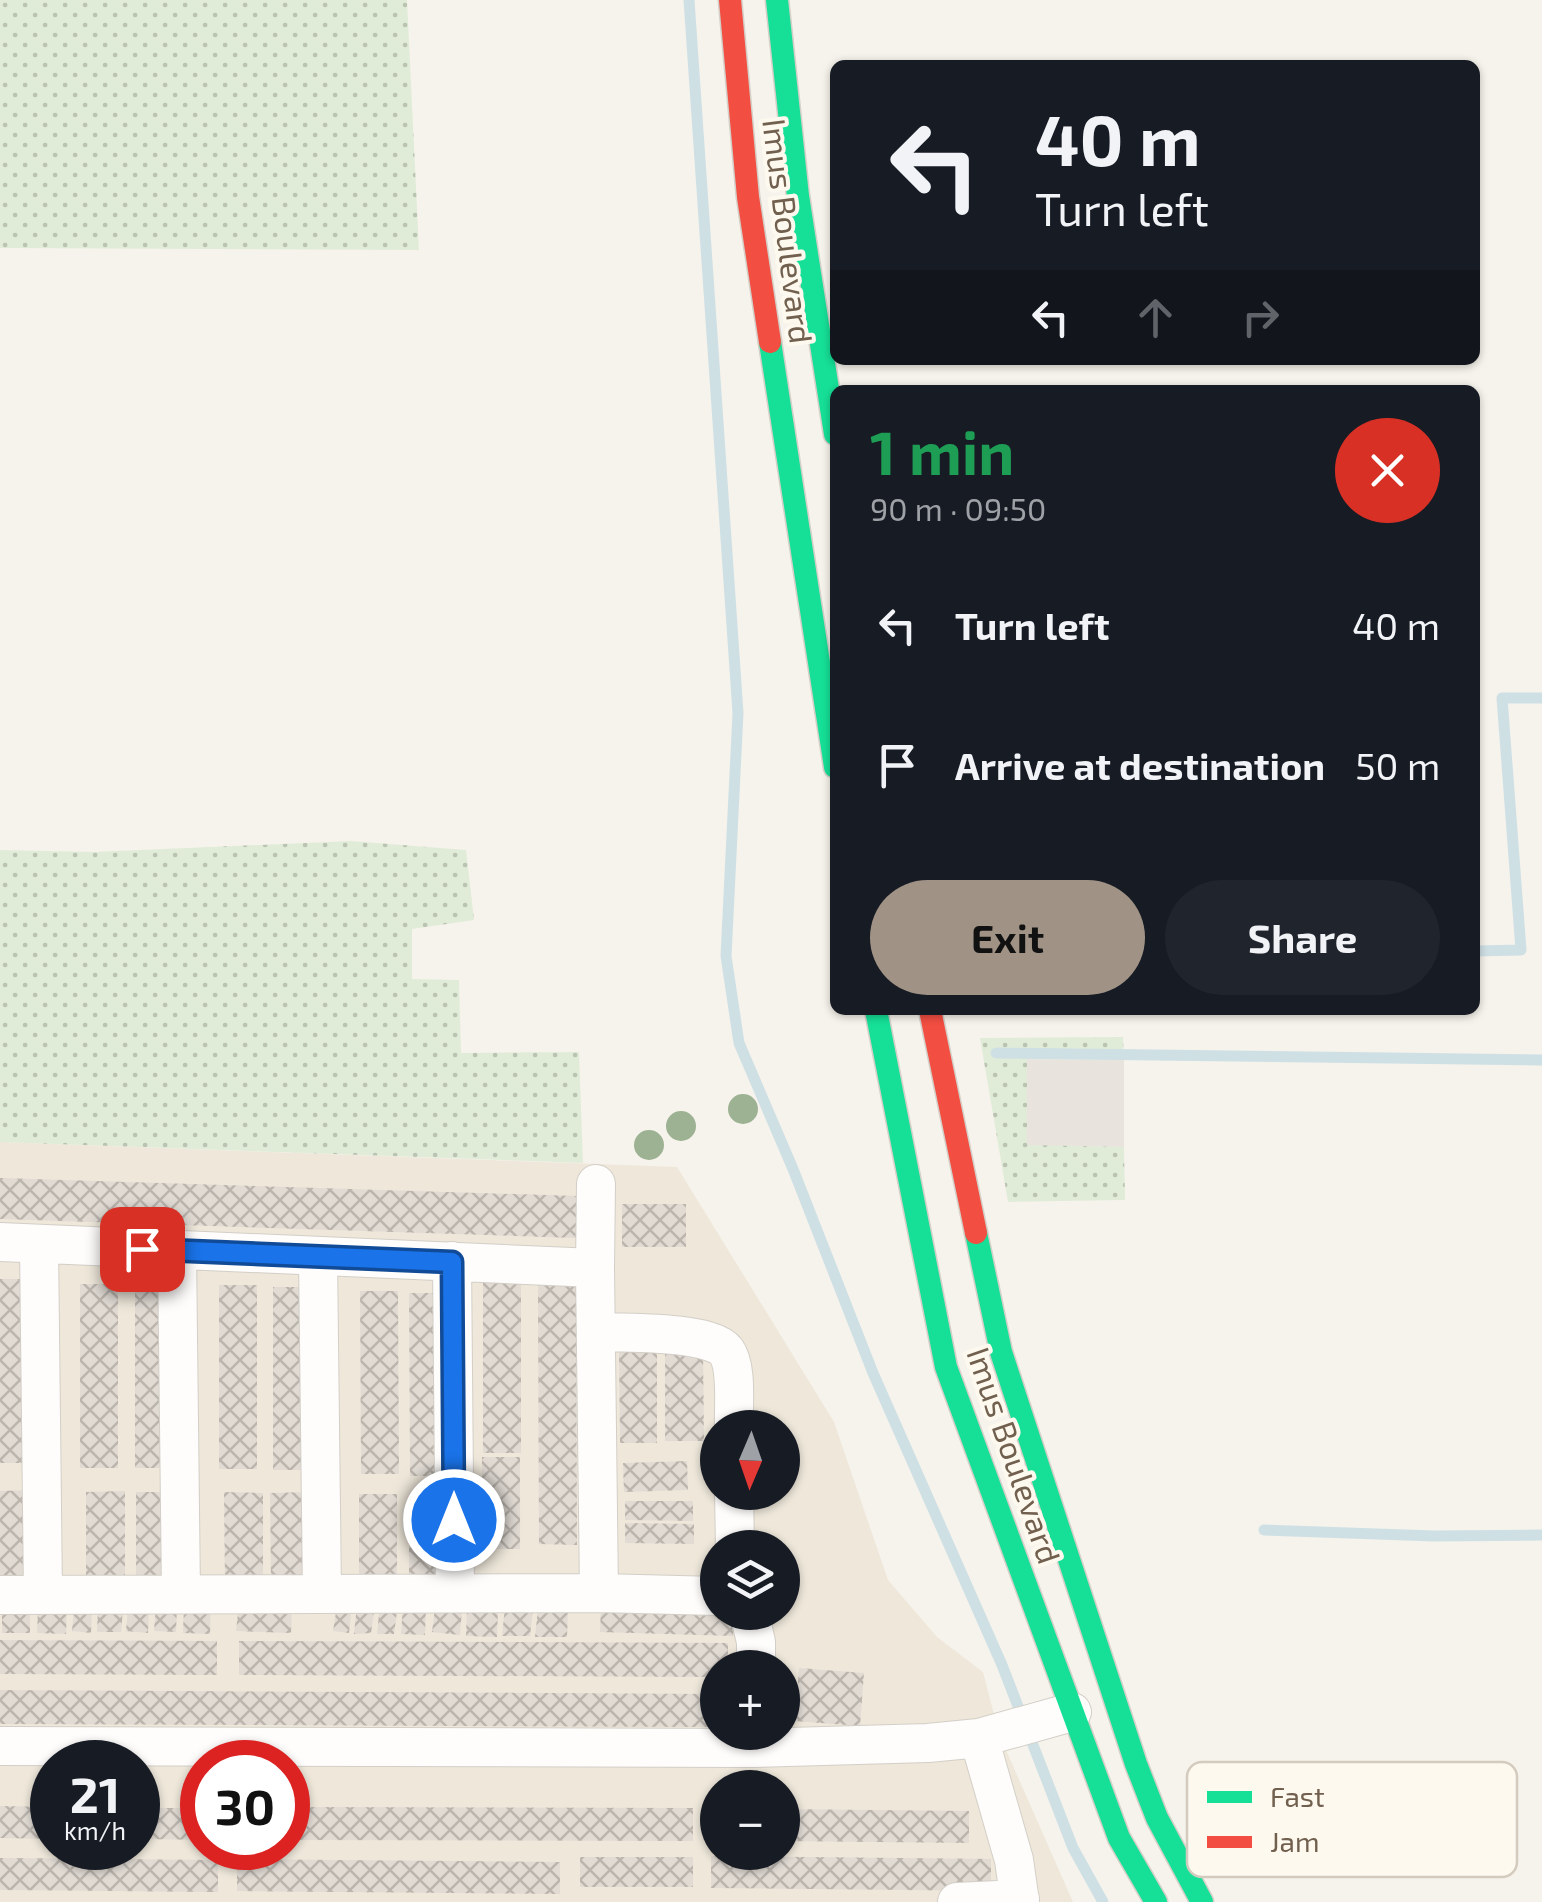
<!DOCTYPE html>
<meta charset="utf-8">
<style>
:root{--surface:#171b24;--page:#20242c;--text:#f1f3f6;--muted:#9ea1a6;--accent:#a09386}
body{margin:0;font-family:"Exo 2",sans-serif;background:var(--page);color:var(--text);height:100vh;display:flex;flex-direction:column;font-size:38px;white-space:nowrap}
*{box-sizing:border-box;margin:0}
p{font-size:32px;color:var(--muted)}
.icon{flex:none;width:55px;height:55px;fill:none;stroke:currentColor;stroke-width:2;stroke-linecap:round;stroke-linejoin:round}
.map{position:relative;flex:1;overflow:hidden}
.side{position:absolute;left:830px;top:385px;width:650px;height:630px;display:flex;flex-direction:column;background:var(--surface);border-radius:15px;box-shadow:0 2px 8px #0004}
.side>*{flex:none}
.banner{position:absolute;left:830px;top:60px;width:650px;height:305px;border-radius:15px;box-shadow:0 2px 8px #0004;background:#171b24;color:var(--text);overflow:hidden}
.needle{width:65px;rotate:182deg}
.tools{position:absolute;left:700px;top:1410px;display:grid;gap:20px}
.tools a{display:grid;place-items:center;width:100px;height:100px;border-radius:50%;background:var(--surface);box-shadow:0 2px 8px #0004;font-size:50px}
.speed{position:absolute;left:30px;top:1740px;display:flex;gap:20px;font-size:50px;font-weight:700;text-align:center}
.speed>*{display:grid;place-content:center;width:130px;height:130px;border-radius:50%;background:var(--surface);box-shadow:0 2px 8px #0004;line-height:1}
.speed small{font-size:25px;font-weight:400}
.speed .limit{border:15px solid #d22;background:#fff;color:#111}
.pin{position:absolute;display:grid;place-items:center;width:85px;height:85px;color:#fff;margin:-42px;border-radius:20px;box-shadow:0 5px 15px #0006}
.me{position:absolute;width:110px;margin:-55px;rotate:0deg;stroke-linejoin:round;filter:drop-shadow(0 0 8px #0008)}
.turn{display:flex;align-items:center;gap:35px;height:210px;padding:0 40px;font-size:45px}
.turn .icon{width:130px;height:130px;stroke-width:2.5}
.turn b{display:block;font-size:70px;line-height:85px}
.lanes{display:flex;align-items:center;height:95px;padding:0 40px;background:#0003;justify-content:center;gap:50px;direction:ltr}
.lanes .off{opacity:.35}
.round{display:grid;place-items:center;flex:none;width:105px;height:105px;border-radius:52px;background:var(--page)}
.headline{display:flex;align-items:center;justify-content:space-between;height:170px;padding:0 40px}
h1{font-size:60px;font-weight:700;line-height:75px;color:#1e9e55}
.cta{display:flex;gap:20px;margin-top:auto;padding:20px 40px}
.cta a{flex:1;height:115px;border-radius:60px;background:var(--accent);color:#111;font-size:40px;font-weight:700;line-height:115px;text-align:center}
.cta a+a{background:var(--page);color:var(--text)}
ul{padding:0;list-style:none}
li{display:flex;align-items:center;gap:30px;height:140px;padding:0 40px}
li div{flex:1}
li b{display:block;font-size:38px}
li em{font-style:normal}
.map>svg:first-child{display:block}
.residential{fill:#eee7da;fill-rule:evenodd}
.industrial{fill:#e8e4dd}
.grass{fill:url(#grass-dots)}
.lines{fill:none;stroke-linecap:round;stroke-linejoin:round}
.stream{stroke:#cfe0e5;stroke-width:11}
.building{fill:url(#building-cross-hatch)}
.street-casing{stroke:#d3cfc7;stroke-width:40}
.fast-casing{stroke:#d4cfc7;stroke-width:25}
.jam-casing{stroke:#d4cfc7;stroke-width:25}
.street{stroke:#fefdfc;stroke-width:38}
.fast{stroke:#16e098;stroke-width:22}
.jam{stroke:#f24e42;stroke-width:22}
.tree{fill:#9db193}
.route-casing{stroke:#114b97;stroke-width:25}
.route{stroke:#1a73e8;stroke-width:18}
.labels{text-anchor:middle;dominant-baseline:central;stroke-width:8;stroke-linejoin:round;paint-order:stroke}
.street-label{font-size:32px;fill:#72604f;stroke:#fdf9ee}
.key{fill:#fdf9ee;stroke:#d3cbbe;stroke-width:2.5}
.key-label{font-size:28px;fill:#72604f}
</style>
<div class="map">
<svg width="1542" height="1902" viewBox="0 0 1542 1902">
<defs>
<pattern id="grass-dots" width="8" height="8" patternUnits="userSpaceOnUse" patternTransform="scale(2.5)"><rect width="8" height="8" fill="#e1ecd8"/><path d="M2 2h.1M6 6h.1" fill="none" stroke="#bbc3b2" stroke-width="1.8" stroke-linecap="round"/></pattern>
<pattern id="building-cross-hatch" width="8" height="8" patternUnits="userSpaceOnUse" patternTransform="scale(2.5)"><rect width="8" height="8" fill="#e1dbd4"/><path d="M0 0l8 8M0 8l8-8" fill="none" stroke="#bbb5ae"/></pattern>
</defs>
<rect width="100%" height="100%" fill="#f6f3ec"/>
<path class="residential" d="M0,1142L677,1167L834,1422L888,1580L937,1637L983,1672L999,1734L1073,1902H0ZM718,1428H782V1492H718ZM718,1548H782V1612H718ZM718,1668H782V1732H718ZM52,1762H138V1848H52ZM202,1762H288V1848H202ZM718,1788H782V1852H718Z"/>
<path class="industrial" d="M1027,1059L1124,1060V1147L1027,1146Z"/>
<path class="grass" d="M0,0H407L419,250L0,248Z
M351,841L466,850L474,920L412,929V979L459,980L461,1053L579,1052L583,1163L0,1142V850L94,852Z
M1123,1037L1124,1060L1027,1059V1145L1124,1147L1125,1200L1008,1202L980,1038Z"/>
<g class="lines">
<path class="stream" d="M689,0L738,713L726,956L739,1043L793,1169L873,1373L1002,1665L1073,1848L1103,1902
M1475,951L1521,950L1502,698H1542
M996,1053L1542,1060
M1264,1530L1434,1536L1542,1535"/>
</g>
<path class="building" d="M0,1178L578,1196L576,1238L0,1219Z
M622,1204H686V1247H622Z
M538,1268H576L577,1545L539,1544Z
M483,1270H521V1453H483Z
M0,1279H31L32,1463H0Z
M80,1284H118V1468H80Z
M135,1284H173V1468H135Z
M219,1285H257V1469H219Z
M273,1287H310L311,1470H273Z
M360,1291H398L399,1474H361Z
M409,1293H448V1476H410Z
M665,1349H703L704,1441H665Z
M619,1351H657V1443H620Z
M482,1457H520V1549H482Z
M687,1461L688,1490L624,1492L623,1463Z
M33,1490L34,1583H0V1491Z
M125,1491V1583H86V1492Z
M136,1492H174V1584H136Z
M224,1492L263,1493V1584L225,1585Z
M308,1492L309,1585L271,1584L270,1493Z
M359,1494H397V1586H359Z
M409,1494H447V1585L409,1586Z
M625,1501H693V1521L625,1520Z
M625,1523L694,1524V1544L625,1543Z
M601,1601L733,1612V1636L600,1632Z
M184,1604L211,1605L210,1634L183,1633Z
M239,1604L292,1605L291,1633L236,1631Z
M380,1604H398L394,1634H377Z
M156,1605L177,1606L176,1632L154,1631Z
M352,1605L349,1633L333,1631L337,1606Z
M357,1605H375L371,1633L354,1634Z
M403,1606L426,1607L425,1635L401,1634Z
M74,1607L92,1608L91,1633L72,1631Z
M98,1607L123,1609L121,1632H97Z
M435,1607L462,1609L460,1635L432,1632Z
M505,1607L533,1609L530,1636H502Z
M2,1608H30V1633H2Z
M38,1608L67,1609L66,1634L37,1633Z
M128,1608L149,1610L148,1633L126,1631Z
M467,1609H498L497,1637L466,1636Z
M538,1609L568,1610L567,1637H535Z
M0,1640L217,1641V1675L0,1674Z
M239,1641L728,1643V1668H718V1677L239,1675Z
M799,1668L864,1673L860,1726L795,1721Z
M0,1690L715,1694L714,1727L0,1724Z
M0,1806L52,1807V1839L0,1838Z
M288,1807L693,1808V1841L288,1840Z
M138,1808H202V1840L138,1839Z
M711,1809H718V1840H710Z
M782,1809L969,1811V1843L782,1841Z
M711,1856L991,1859V1891L711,1888Z
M580,1857H693V1887H580Z
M0,1858L218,1860V1892L0,1890Z
M237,1859L560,1862V1894L237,1891Z"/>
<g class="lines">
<g class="street-casing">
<path id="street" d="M596,1184L595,1268L599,1593
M0,1242L595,1268
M39,1244L43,1594
M177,1250L181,1594
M318,1256L322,1594
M452,1261L455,1593
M597,1332C623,1333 711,1331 726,1351C738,1367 733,1407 734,1428
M734,1492L735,1548
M0,1595L599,1593L718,1596
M749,1612L756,1642V1668
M979,1738L1072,1712
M0,1746L753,1748L928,1743L979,1738L1014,1860L1020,1902
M957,1902L1020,1899"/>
</g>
<g class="fast-casing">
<path id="fast" d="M777,0L798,196L835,434
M770,342L835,767
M876,1010L946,1367L1119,1838L1156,1902
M976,1233L1001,1352L1136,1764L1157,1818L1202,1902"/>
</g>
<g class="jam-casing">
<path id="jam" d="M730,0L748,197L770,342
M930,1010L976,1233"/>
</g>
<use href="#street" class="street"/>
<use href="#fast" class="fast"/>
<use href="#jam" class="jam"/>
</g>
<g class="tree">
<circle cx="743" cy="1109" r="15"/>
<circle cx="681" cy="1126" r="15"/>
<circle cx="649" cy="1145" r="15"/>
</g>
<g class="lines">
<g class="route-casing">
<path id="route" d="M142,1249L452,1262L454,1520"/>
</g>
<use href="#route" class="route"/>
</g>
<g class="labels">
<g class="street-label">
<text transform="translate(789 231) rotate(83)">Imus Boulevard</text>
<text transform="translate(1015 1455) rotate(71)">Imus Boulevard</text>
</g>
</g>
<rect x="1187" y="1762" width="330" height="115" rx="15" class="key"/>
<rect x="1207" y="1791" width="45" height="12" fill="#16e098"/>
<rect x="1207" y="1836" width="45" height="12" fill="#f24e42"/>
<g class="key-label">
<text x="1270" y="1807">Fast</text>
<text x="1270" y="1852">Jam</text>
</g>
</svg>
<div class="tools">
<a><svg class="needle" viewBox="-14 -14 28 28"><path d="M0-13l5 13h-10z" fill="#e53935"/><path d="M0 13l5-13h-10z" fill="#9ea1a6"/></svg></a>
<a><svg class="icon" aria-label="layers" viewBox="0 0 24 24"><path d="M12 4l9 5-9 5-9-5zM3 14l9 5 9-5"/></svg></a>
<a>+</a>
<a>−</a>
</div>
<div class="speed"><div>21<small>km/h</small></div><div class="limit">30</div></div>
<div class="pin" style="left:142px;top:1249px;background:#d93025"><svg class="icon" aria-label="arrive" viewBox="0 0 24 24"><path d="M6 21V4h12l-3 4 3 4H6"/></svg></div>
<svg class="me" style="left:454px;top:1520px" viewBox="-20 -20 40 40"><circle r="17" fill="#1a73e8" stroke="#fff" stroke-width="3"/><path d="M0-11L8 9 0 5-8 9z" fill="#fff"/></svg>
<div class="banner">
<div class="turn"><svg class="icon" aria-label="left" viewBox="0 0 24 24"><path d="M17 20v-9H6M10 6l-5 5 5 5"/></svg><div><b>40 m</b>Turn left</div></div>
<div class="lanes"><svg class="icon" aria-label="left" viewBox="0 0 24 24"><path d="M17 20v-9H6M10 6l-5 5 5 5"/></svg><svg class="icon off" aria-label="ahead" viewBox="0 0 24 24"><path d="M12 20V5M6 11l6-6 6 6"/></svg><svg class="icon off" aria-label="right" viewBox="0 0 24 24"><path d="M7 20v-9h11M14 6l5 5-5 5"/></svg></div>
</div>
<section class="side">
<div class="headline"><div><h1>1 min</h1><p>90 m · 09:50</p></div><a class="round" style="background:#d93025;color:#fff"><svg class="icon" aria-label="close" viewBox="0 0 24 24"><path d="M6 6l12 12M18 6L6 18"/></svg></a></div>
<ul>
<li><svg class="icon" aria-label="left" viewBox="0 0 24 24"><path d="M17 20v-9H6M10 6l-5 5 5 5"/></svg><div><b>Turn left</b></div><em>40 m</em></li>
<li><svg class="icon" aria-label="arrive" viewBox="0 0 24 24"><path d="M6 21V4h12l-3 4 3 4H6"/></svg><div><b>Arrive at destination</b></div><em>50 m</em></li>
</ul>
<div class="cta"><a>Exit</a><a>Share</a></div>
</section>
</div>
